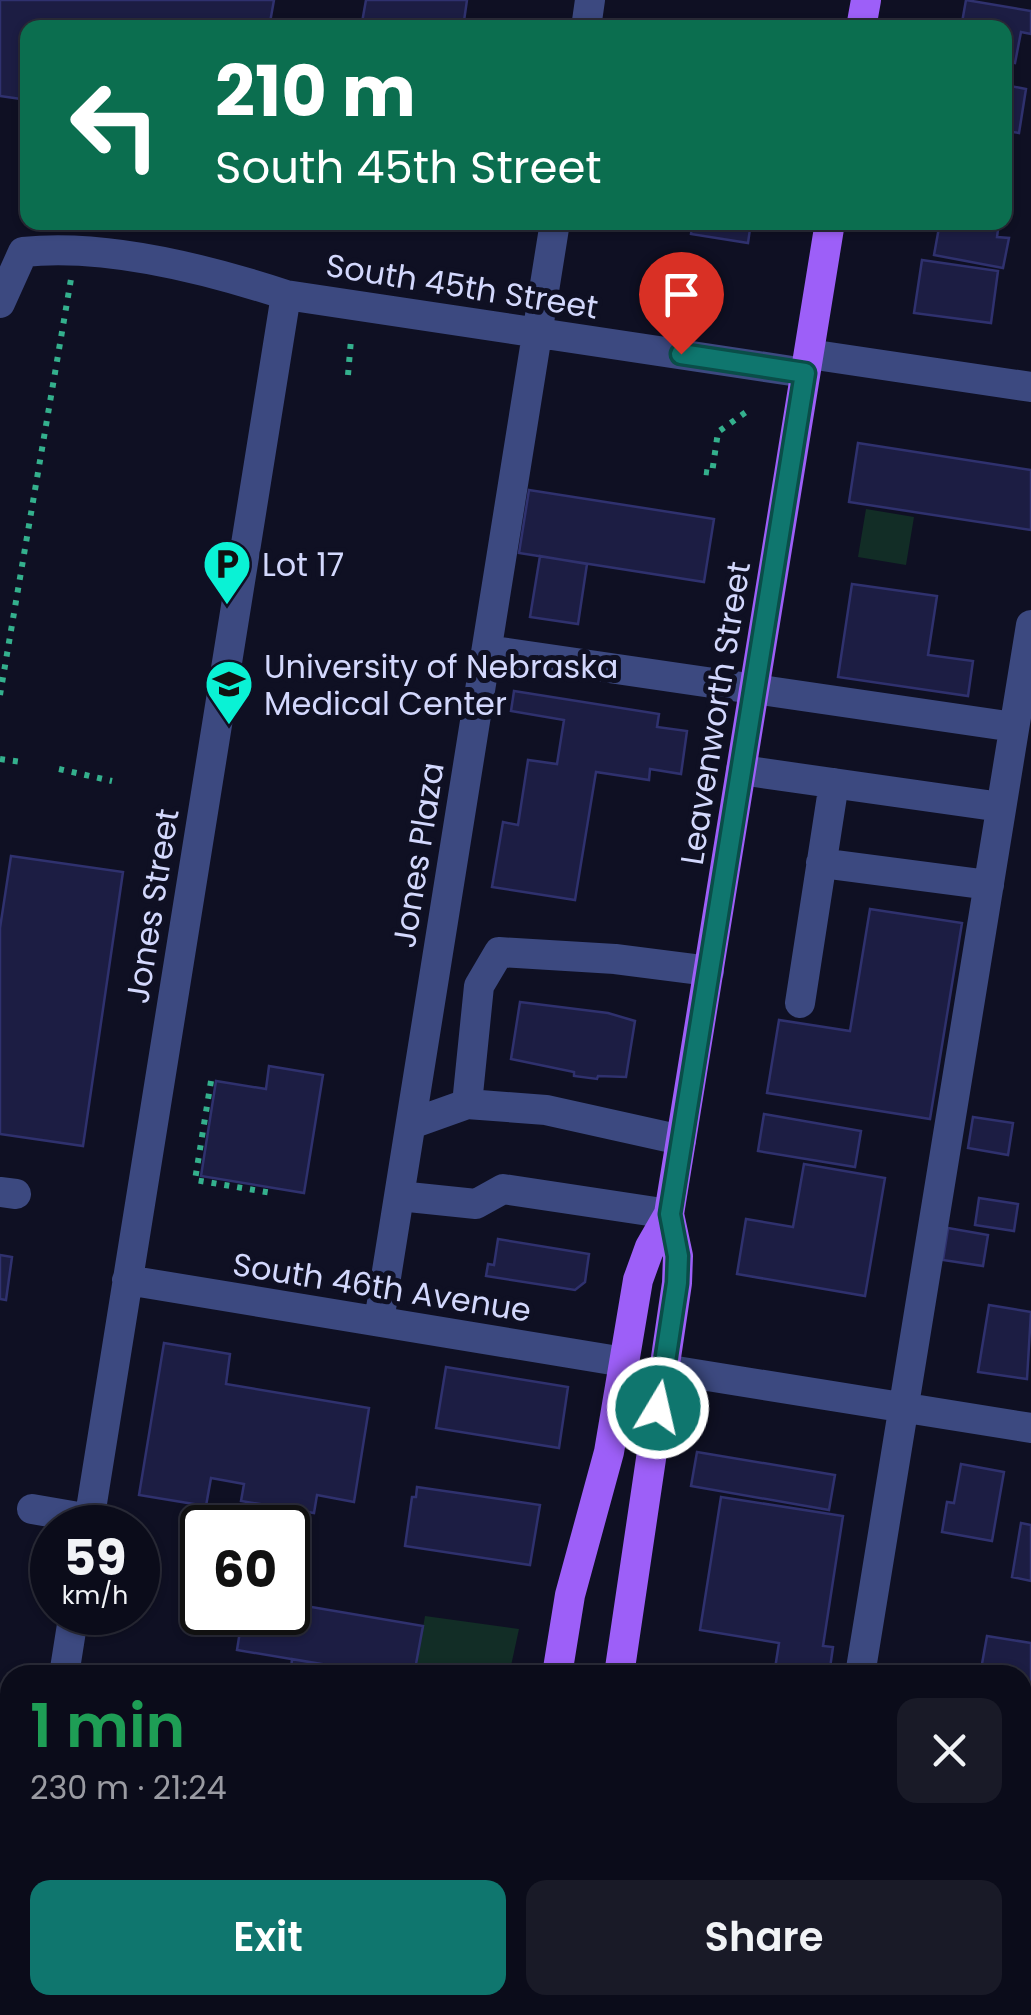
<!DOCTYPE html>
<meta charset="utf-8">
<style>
:root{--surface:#0b0c1a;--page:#191a27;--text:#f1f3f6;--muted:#9a9ba2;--line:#2b2c39;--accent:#0f766e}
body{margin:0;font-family:Poppins,sans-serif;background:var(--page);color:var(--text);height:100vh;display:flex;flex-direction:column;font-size:38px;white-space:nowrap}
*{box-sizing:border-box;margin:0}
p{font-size:32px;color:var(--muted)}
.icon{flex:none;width:55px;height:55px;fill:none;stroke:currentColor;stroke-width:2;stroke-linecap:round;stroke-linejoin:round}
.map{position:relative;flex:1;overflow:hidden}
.side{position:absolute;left:0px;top:1665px;width:1032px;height:350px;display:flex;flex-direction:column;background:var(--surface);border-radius:30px 30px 0 0;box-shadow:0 2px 8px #0004,0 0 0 2px var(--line)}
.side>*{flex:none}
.hud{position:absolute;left:20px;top:20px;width:992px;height:210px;border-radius:20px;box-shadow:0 2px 8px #0004,0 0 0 2px var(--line);background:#0b6e4f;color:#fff;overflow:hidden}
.speed{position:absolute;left:30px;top:1505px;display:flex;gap:20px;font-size:50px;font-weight:700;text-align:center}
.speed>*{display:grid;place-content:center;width:130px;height:130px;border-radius:50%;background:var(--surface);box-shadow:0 2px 8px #0004,0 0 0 2px var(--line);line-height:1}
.speed small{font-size:25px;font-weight:400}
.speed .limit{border:5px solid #111;border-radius:15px;background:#fff;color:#111}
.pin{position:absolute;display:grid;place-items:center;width:85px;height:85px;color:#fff;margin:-102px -42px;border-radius:50% 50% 50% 0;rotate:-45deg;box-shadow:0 0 10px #0007}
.pin .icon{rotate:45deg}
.me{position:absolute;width:110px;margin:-55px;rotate:9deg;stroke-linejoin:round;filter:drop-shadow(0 0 8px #0008)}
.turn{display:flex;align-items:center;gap:35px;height:210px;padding:0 30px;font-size:45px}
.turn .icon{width:130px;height:130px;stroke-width:2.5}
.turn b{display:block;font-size:70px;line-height:85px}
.round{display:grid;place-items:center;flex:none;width:105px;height:105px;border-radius:20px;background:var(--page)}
.head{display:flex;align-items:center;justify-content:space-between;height:170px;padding:0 30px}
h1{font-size:60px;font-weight:600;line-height:75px;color:#1e9e55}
.cta{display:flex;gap:20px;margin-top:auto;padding:20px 30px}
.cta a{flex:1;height:115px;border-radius:20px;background:var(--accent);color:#fff;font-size:40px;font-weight:600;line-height:115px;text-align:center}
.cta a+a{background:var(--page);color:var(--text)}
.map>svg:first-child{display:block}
.green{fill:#122d26}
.building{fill:#1c1d43;stroke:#2f316e;stroke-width:2.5}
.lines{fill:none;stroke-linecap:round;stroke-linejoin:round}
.path{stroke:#34b08d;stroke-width:6;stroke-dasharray:5 8;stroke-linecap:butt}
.minor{stroke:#3c4980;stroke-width:30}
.major{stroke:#9d5ff8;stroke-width:30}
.route-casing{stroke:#0a4d48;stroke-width:25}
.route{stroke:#0f766e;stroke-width:18}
.labels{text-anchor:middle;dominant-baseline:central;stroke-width:10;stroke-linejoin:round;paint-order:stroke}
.street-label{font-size:32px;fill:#d3d8fd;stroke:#0f1023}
.poi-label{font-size:32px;fill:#d3d8fd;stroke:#0f1023;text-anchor:start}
</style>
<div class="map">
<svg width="1031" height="2015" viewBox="0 0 1031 2015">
<rect width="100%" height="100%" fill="#0f1023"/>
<path class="green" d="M866,509L914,517L906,565L858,557Z
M425,1616L519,1629L509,1675H420L421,1671L416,1670Z"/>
<path class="building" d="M0,0H274L269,28H28V100L0,96Z
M366,0H467L463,28H361Z
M966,0L1031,11V34L1021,32L1015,63L1005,61V28H961Z
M1005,85L1026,89L1019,133L1005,131Z
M1005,154H1012L1006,200H1005Z
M670,222H751L748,243L691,234L692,226Z
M940,222H999L997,237L1009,238L1003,268L934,255Z
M922,260L998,271L991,323L914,313Z
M858,443L1031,470V530L849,502Z
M529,490L714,519L704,582L519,553Z
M540,556L587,564L578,624L530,617Z
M852,584L937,596L928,655L973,661L968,696L838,677Z
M514,691L659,714L657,727L687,731L681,774L650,769L649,780L596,772L575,900L492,887L503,822L518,825L528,760L557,764L564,720L511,711Z
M11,856L123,872L83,1146L0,1134V928Z
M870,909L962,923L930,1119L767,1093L779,1020L850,1031Z
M520,1002L608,1013L635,1021L626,1077L598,1076L597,1079L574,1076V1072L511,1059Z
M269,1066L323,1075L304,1193L201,1176L216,1081L266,1089Z
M764,1114L861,1131L855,1167L758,1151Z
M973,1117L1013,1123L1008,1155L968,1148Z
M804,1164L885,1178L865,1296L737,1274L746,1219L793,1227Z
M979,1198L1018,1204L1014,1231L975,1225Z
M948,1228L988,1235L983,1266L943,1260Z
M498,1239L589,1254L585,1282L575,1290L486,1276L488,1264L494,1265Z
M0,1255L12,1257L6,1300L0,1299Z
M989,1305L1031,1312L1027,1379L978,1372Z
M164,1343L230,1354L226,1384L369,1408L354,1502L317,1495L314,1513L241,1501L244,1484L211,1478L206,1506L139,1495Z
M446,1367L568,1387L559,1448L436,1428Z
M697,1452L835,1475L829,1510L691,1486Z
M961,1464L1004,1472L992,1541L942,1532L947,1502L954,1503Z
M417,1487L540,1505L530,1565L405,1546L412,1497H416Z
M721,1497L843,1516L823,1646L833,1647L829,1675H774L779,1643L700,1630Z
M1021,1523L1031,1525V1581L1012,1577Z
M288,1603L423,1626L414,1675H386L237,1650L243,1612H288Z
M987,1636L1031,1643V1686L1022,1685V1675H980Z
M292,1659L369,1672L368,1675H326L291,1669Z
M1022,1713L1031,1715L1025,1762H1022Z
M732,2005H781L779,2015L732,2009Z
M922,2007L973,2015H920Z"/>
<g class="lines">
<path class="path" d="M348,375L351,340
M704,472L712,473L718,432L746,412
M0,695L71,279
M0,759L21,762
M59,769L112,781
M211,1081L195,1180L272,1193"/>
<path class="minor" d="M586,28L590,0
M0,303L23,252C106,243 207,269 286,295L805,373
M809,354L1031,387
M487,650L1014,727
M741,770L1001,807
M821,863L989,885
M800,1003L834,783
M411,1124L467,1104
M681,1140L546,1110L467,1104L479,986L499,952L615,959L709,971
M0,1192L16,1194
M399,1196L476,1204L503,1189L669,1214
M127,1280L624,1362
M379,1321L555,222
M664,1369L1031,1428
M32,1509L90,1519
M88,1528L286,295
M64,1675L74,1612
M860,1675L1031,625
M668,2005L698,2011L701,2015
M606,2015L608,2005
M806,2015L808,2005"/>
<path class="major" d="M861,28L866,0
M557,1675L570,1595L609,1452L638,1280L650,1247L669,1214
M619,1675L677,1283L678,1256L669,1214L830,222
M0,1792L10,1797
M0,1862L10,1869
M197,2005L210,2015
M301,2005L314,2015
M442,2015L450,2005
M496,2015L498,2005
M564,2015L565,2005"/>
</g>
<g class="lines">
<g class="route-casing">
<path id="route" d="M658,1408L677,1283L678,1256L670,1214L805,373L681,354"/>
</g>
<use href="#route" class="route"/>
</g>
<defs>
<g id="parking-pin" transform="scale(2.5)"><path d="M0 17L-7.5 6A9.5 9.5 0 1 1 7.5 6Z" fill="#0af2d5" stroke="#0f1023"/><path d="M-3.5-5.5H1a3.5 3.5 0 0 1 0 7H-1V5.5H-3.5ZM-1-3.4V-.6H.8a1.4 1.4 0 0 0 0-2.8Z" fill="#111"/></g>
<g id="university-pin" transform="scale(2.5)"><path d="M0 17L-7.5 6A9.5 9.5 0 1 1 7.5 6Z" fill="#0af2d5" stroke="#0f1023"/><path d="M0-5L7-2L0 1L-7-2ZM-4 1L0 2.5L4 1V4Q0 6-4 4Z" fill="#111"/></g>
</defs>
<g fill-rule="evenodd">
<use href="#parking-pin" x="227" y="564"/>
<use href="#university-pin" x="229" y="684"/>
</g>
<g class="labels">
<g class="street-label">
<text transform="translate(462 286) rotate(9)">South 45th Street</text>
<text transform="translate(715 713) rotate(-81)">Leavenworth Street</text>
<text transform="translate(418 855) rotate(-81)">Jones Plaza</text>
<text transform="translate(152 906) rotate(-81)">Jones Street</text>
<text transform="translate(382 1287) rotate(9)">South 46th Avenue</text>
</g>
<g class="poi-label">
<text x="262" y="564">Lot 17</text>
<text x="264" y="666">University of Nebraska<tspan x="264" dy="37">Medical Center</tspan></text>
</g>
</g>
</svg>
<div class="speed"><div>59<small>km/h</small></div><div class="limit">60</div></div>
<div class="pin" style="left:681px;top:354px;background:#d93025"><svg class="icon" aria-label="arrive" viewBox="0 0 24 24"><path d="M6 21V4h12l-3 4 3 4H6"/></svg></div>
<svg class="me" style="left:658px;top:1408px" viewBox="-20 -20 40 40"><circle r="17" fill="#0f766e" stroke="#fff" stroke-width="3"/><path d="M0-11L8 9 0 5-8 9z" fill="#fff"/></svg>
<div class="hud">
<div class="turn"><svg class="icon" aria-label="left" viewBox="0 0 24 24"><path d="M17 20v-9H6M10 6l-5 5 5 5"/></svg><div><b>210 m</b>South 45th Street</div></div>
</div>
<section class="side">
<div class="head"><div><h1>1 min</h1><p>230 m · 21:24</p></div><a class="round"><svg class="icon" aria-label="close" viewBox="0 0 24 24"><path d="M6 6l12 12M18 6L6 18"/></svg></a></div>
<div class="cta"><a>Exit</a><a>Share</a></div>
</section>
</div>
